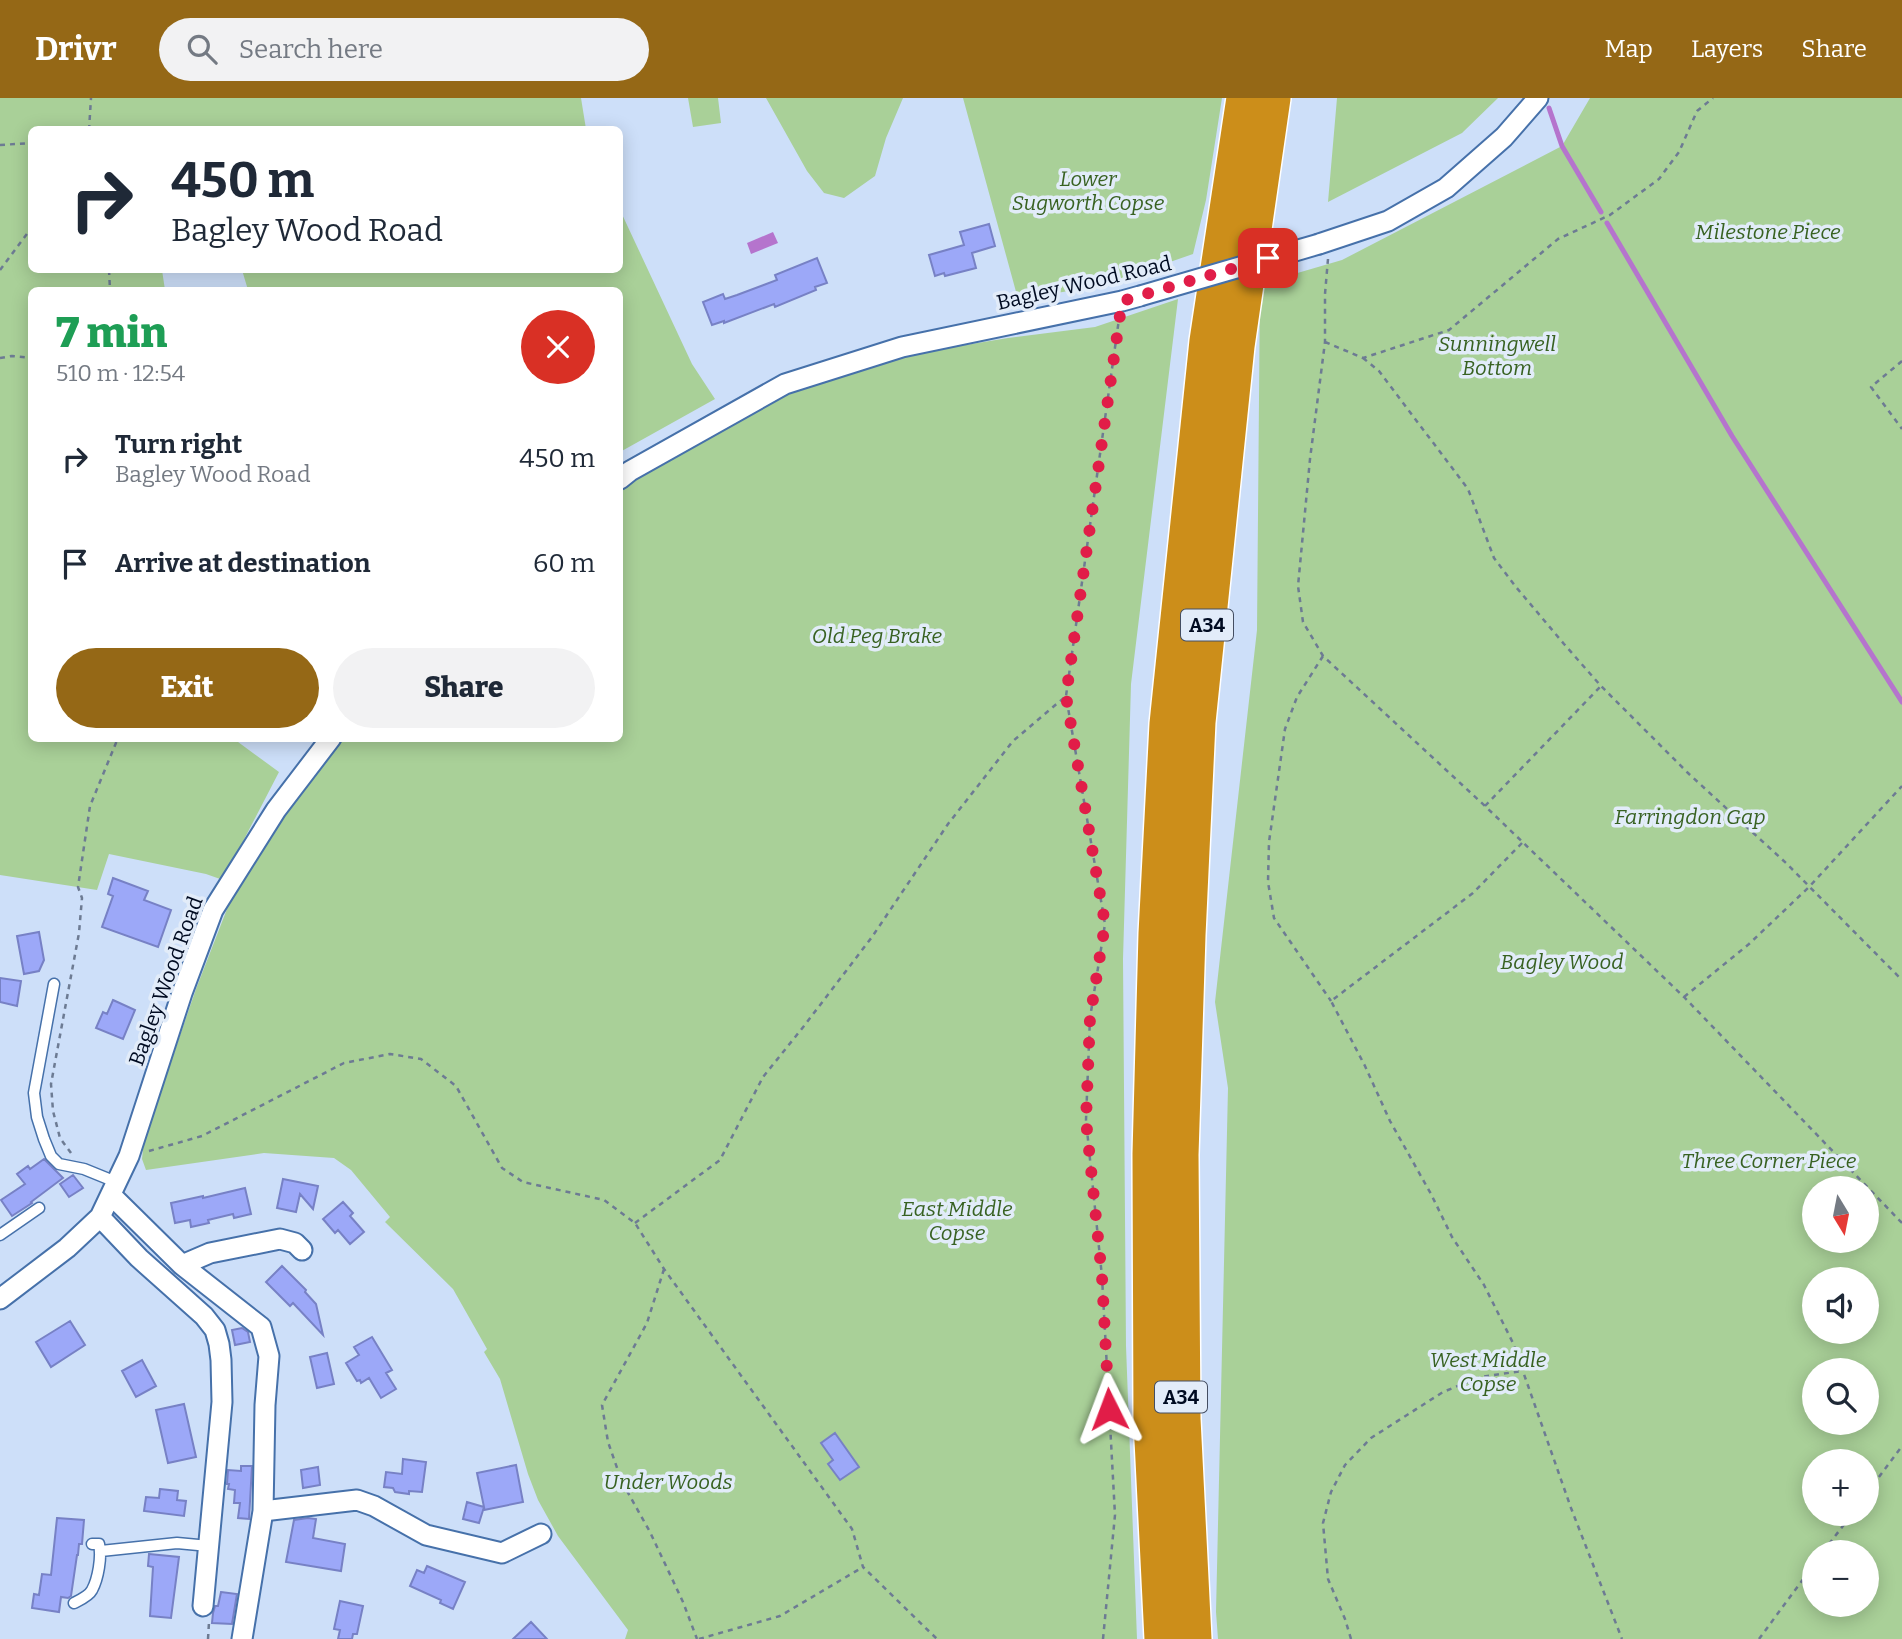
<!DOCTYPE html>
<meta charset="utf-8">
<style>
:root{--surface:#fff;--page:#f2f2f3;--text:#1f2937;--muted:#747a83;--accent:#956816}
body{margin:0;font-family:Bitter,serif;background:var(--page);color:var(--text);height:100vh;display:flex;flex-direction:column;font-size:26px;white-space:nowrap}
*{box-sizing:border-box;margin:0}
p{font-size:23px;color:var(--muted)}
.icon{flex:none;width:38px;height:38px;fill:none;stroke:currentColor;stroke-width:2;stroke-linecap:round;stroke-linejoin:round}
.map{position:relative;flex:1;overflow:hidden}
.drawer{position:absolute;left:28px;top:189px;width:595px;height:455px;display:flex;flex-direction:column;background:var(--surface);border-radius:10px;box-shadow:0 4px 18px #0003}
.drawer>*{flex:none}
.guide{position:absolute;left:28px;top:28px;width:595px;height:147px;border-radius:10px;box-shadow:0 4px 18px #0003;background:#fff;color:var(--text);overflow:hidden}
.needle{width:46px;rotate:170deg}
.tools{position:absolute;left:1802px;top:1078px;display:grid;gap:14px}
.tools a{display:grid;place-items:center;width:77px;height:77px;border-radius:50%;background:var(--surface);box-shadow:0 4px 18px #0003;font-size:35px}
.pin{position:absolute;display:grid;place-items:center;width:60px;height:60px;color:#fff;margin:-30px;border-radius:14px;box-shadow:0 4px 10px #0006}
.me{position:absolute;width:77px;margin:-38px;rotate:357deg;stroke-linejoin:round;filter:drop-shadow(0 0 5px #0008)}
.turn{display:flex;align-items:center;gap:24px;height:147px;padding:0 28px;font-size:32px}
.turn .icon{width:91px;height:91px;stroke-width:2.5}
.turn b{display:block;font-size:49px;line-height:60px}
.round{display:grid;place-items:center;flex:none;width:74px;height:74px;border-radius:37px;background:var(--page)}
.summary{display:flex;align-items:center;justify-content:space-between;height:119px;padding:0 28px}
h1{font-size:42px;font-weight:800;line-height:52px;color:#1e9e55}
.cta{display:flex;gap:14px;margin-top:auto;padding:14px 28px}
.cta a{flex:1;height:80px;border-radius:42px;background:var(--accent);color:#fff;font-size:28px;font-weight:800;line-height:80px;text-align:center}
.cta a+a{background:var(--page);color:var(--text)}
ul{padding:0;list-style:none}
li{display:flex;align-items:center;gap:21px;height:105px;padding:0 28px}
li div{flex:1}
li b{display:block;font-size:26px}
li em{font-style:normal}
header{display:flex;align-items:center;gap:42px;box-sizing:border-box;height:98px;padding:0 35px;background:var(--accent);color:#fff}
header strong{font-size:33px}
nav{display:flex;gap:38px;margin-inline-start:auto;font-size:24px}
.search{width:490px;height:63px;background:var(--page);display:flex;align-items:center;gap:18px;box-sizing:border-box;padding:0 24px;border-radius:38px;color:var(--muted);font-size:26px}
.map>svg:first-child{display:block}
.green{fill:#a9d098;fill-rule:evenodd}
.water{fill:#b574cd}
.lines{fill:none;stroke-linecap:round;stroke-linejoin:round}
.stream{stroke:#b574cd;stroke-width:5}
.building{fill:#9ca8f8;stroke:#7781c5;stroke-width:2}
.lane-casing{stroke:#4671aa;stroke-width:13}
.street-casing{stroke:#4671aa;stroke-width:23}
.highway-casing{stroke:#fff;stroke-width:40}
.path{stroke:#6d7b93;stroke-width:2.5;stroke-dasharray:5 5;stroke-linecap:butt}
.lane{stroke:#fff;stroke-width:10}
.street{stroke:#fff;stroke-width:19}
.highway{stroke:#cc8e1a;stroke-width:37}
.street-bridge-casing{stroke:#4671aa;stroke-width:23;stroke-linecap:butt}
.street-bridge{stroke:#fff;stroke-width:19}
.route{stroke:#e11d48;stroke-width:12;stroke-dasharray:0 21.6}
.labels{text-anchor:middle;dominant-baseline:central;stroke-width:7;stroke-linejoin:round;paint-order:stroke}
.shield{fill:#e2ecf9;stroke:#444e62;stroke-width:2}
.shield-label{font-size:19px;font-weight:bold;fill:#000b21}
.park-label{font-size:21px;font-style:italic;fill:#386222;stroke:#e2ecf9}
.street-label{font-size:21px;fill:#000b21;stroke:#e2ecf9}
</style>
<header>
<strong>Drivr</strong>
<div class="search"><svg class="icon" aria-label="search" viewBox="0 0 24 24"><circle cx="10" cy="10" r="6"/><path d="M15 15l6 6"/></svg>Search here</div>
<nav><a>Map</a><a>Layers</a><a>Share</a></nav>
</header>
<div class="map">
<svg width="1902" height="1541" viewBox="0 0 1902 1541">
<rect width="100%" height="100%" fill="#cddff9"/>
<path class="green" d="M0,0H581L586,31L32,32V172H162L165,192H32V640L234,641L279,674L223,782L206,776L109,756L97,792L0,777Z
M688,0H718L721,25L693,29Z
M766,0H903L886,40L875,78L844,100L824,95L807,73Z
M963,0H1222L1206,102L1193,156L1101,188L1018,201Z
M1337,0H1498L1462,35L1328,104Z
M1590,0H1902V1541H1218L1216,1514L1228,990L1215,904L1257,532L1260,186L1342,162L1562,48ZM1815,1090H1867V1143H1815ZM1815,1181H1867V1234H1815ZM1815,1272H1867V1325H1815ZM1815,1363H1867V1416H1815ZM1815,1454H1867V1507H1815Z
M620,112L692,266L715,301L620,354V192H248L242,172H620Z
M1178,201L1131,586L1123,861L1126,1248L1137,1541H625L628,1532L558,1438L538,1402L528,1376L500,1281L484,1254L487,1251L453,1191L385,1124L390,1119L351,1072L334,1060L264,1055L146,1072L142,1061L144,1042L196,891L234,793L323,659L340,641L620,640V390L633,380L790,291L905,257L1008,240L1095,229Z"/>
<path class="water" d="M773,134L778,145L751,156L747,145Z"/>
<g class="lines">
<path class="stream" d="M1549,10L1562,48L1601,114
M1607,125L1732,338L1902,604"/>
</g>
<path class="building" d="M989,126L995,148L972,155L976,170L945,178L944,175L935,178L929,157L964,147L960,134Z
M817,160L827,185L815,189L816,192L775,209L774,206L724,225V223L712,227L703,204L723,196L725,201L737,197L777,182L775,177Z
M113,780L148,793L144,802L171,812L158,849L102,829L113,798L108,796Z
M39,834L44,862L39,873L24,876L17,838Z
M0,880L21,883L17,908L0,904Z
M113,902L135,912L123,941L96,930L103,914L107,916Z
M44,1061L63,1080L31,1104L32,1105L12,1118L1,1102L25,1086L17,1076L28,1068L30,1071Z
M73,1077L83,1090L69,1099L60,1086Z
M283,1081L318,1088L313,1111L300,1096L296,1114L277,1110Z
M245,1090L251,1116L234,1120L233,1116L208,1122L209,1125L191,1129L190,1122L175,1125L171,1105L203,1098V1100Z
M343,1104L353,1115L350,1118L364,1134L350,1146L338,1132L335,1135L323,1121Z
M282,1168L306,1192L305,1194L316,1206L323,1237L293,1205L290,1208L266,1184Z
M70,1223L85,1247L51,1269L36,1244Z
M242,1230L248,1234L250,1244L235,1247L232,1232Z
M372,1239L392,1272L386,1275L396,1291L381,1300L369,1280L361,1285L360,1282L357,1283L346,1265L359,1257L354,1249Z
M327,1255L334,1286L317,1290L310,1259Z
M142,1262L156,1288L136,1299L122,1273Z
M184,1306L196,1359L168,1365L156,1312Z
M835,1335L859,1369L840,1382L828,1366L833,1362L821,1345Z
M403,1361L426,1364L422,1394L409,1393V1396L395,1394L393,1390L384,1389L386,1374L402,1376Z
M516,1367L523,1404L484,1412V1409L479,1425L463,1421L467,1404L484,1409L477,1375Z
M241,1368H252L249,1421L238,1420L240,1405H234L235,1392L228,1391L229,1386H227L228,1372L241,1373Z
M318,1369L320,1387L303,1390L301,1372Z
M160,1391L178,1393L177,1402L186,1403L184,1418L144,1413L146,1399L159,1400Z
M57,1420L84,1422L82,1446H79L78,1457H77L71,1498L68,1500L61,1499L59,1514L32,1510L34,1496L39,1497L42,1476L51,1477Z
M308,1420L316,1421L313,1440L345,1446L341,1473L286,1464L294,1422Z
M149,1456L179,1459L171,1520L150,1518L153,1469L148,1468Z
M427,1468L465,1484L453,1511L440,1505L441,1502L410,1488L417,1472L424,1475Z
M221,1494L237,1496L232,1526L212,1525L213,1515L215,1508H218Z
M340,1503L363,1508L357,1536H353L352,1541H338L340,1532L334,1531Z
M531,1524L547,1541H513Z"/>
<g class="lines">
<g class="lane-casing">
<path id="lane" d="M54,886L34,995L37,1019L44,1041L51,1058L59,1066L84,1071L116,1084
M0,1137L39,1110
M101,1453L177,1445L209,1448
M74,1505C80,1502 89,1498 92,1492C98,1481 102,1459 99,1446H92"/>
</g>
<g class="street-casing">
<path id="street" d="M1319,146L1388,123L1446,90L1504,39L1538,0
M620,381L630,373L785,286L902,249L1122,203L1140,198
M111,1097L182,1167L261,1229L269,1258L265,1307L263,1413L242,1541
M100,1119L139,1160L204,1218L215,1232L219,1246L221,1262L222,1304L203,1508
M182,1167L210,1155L280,1141L295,1145L302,1152
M0,1201L67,1150L100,1119L129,1058L182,895L213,812L276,712L331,640
M263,1413L357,1402L374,1408L426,1437L502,1455L541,1436"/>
</g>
<g class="highway-casing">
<path id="highway" d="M1163,1541L1152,1322L1151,1056L1157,836L1168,626L1208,243L1245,0
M1193,1541L1182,1321L1180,1057L1187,837L1197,624L1236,248L1272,0"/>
</g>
<path class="path" d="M89,32L91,0
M0,47L32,45
M1328,161L1325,196V244L1310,361L1298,488L1303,524L1323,558L1485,708L1684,899L1902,1125
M0,172L32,129
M109,172L110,192
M1325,244L1363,260L1449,232L1558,141L1610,117L1659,81L1679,54L1697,13L1713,0
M0,260L12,258L32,260
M1363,260L1379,273L1468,391L1494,460L1516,489L1564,546L1601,588L1689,676L1786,765L1902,882
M1902,263L1871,289L1902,331
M1323,558L1297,599L1285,631L1269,744L1268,784L1274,820L1331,903
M1485,708L1601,588
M1522,745L1473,795L1331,903L1365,968L1390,1023L1431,1096L1452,1139L1484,1187L1513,1245L1571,1410L1622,1541
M1684,899L1749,846L1809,789L1902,688
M149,1053L202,1038L344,965L390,956L421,961L456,988L502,1070L523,1084L604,1102L635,1125L664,1171L852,1431L863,1469L937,1541
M71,1055L60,1040L53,1013L51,986L79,835L82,800L78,789L90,708L118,640
M635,1125L720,1062L763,979L804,928L872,839L948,726L1013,643L1066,598
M664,1171L647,1225L602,1307L608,1344L622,1384L650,1434L683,1504L697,1541
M1867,1395L1902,1348
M1823,1454L1852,1416
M208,1541L209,1524
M699,1541L780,1518L863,1469
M1103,1541L1115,1417L1102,1179L1086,1022L1090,920L1105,826L1066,598L1119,221
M1351,1541L1345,1521L1328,1481L1323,1425L1331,1394L1345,1367L1371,1340L1443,1294L1480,1279L1522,1273
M1759,1541L1815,1465"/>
<use href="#lane" class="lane"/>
<use href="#street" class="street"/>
<use href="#highway" class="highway"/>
<g class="street-bridge-casing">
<path id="street-bridge" d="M1140,198L1319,146"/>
</g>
<use href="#street-bridge" class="street-bridge"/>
</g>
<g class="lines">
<path class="route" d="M1109,1311L1102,1179L1086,1022L1090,920L1105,826L1066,598L1122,203L1268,160"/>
</g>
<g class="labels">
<g class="shield">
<rect x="1181" y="511.5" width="52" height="31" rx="5"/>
<rect x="1155" y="1283.5" width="52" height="31" rx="5"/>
</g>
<g class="shield-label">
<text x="1207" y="527">A34</text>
<text x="1181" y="1299">A34</text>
</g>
<g class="park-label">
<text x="1088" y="81">Lower<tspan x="1088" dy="24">Sugworth Copse</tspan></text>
<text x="1768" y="134">Milestone Piece</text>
<text x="1497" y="246">Sunningwell<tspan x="1497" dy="24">Bottom</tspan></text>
<text x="877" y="538">Old Peg Brake</text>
<text x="1690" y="719">Farringdon Gap</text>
<text x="1562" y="864">Bagley Wood</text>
<text x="1769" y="1063">Three Corner Piece</text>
<text x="957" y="1111">East Middle<tspan x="957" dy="24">Copse</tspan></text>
<text x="1488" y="1262">West Middle<tspan x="1488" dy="24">Copse</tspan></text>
<text x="668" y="1384">Under Woods</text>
</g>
<g class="street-label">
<text transform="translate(1084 185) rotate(-13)">Bagley Wood Road</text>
<text transform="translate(166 883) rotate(-70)">Bagley Wood Road</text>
</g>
</g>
</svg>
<div class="tools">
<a><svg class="needle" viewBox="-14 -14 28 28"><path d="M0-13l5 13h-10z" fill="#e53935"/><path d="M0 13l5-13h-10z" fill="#747a83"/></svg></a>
<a><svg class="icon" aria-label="sound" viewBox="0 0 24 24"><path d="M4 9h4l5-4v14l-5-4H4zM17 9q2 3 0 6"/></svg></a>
<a><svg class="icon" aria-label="search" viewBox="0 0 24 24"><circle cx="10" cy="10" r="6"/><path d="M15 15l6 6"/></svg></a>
<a>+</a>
<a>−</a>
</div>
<div class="pin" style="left:1268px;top:160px;background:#d93025"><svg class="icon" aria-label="arrive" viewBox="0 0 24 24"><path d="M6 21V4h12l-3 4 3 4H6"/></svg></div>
<svg class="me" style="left:1109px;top:1311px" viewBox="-20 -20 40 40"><path d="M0-17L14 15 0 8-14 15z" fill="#e11d48" stroke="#fff" stroke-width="4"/></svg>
<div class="guide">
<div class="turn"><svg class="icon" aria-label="right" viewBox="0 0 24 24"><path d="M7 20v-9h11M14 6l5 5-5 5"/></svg><div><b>450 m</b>Bagley Wood Road</div></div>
</div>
<section class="drawer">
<div class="summary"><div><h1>7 min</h1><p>510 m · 12:54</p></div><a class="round" style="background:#d93025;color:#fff"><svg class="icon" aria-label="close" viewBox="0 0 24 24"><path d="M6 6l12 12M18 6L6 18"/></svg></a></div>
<ul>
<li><svg class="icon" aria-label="right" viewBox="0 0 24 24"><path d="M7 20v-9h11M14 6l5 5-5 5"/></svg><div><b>Turn right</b><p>Bagley Wood Road</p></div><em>450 m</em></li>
<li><svg class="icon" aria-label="arrive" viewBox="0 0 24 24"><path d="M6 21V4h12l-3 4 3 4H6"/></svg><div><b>Arrive at destination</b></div><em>60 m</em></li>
</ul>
<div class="cta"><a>Exit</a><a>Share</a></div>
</section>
</div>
